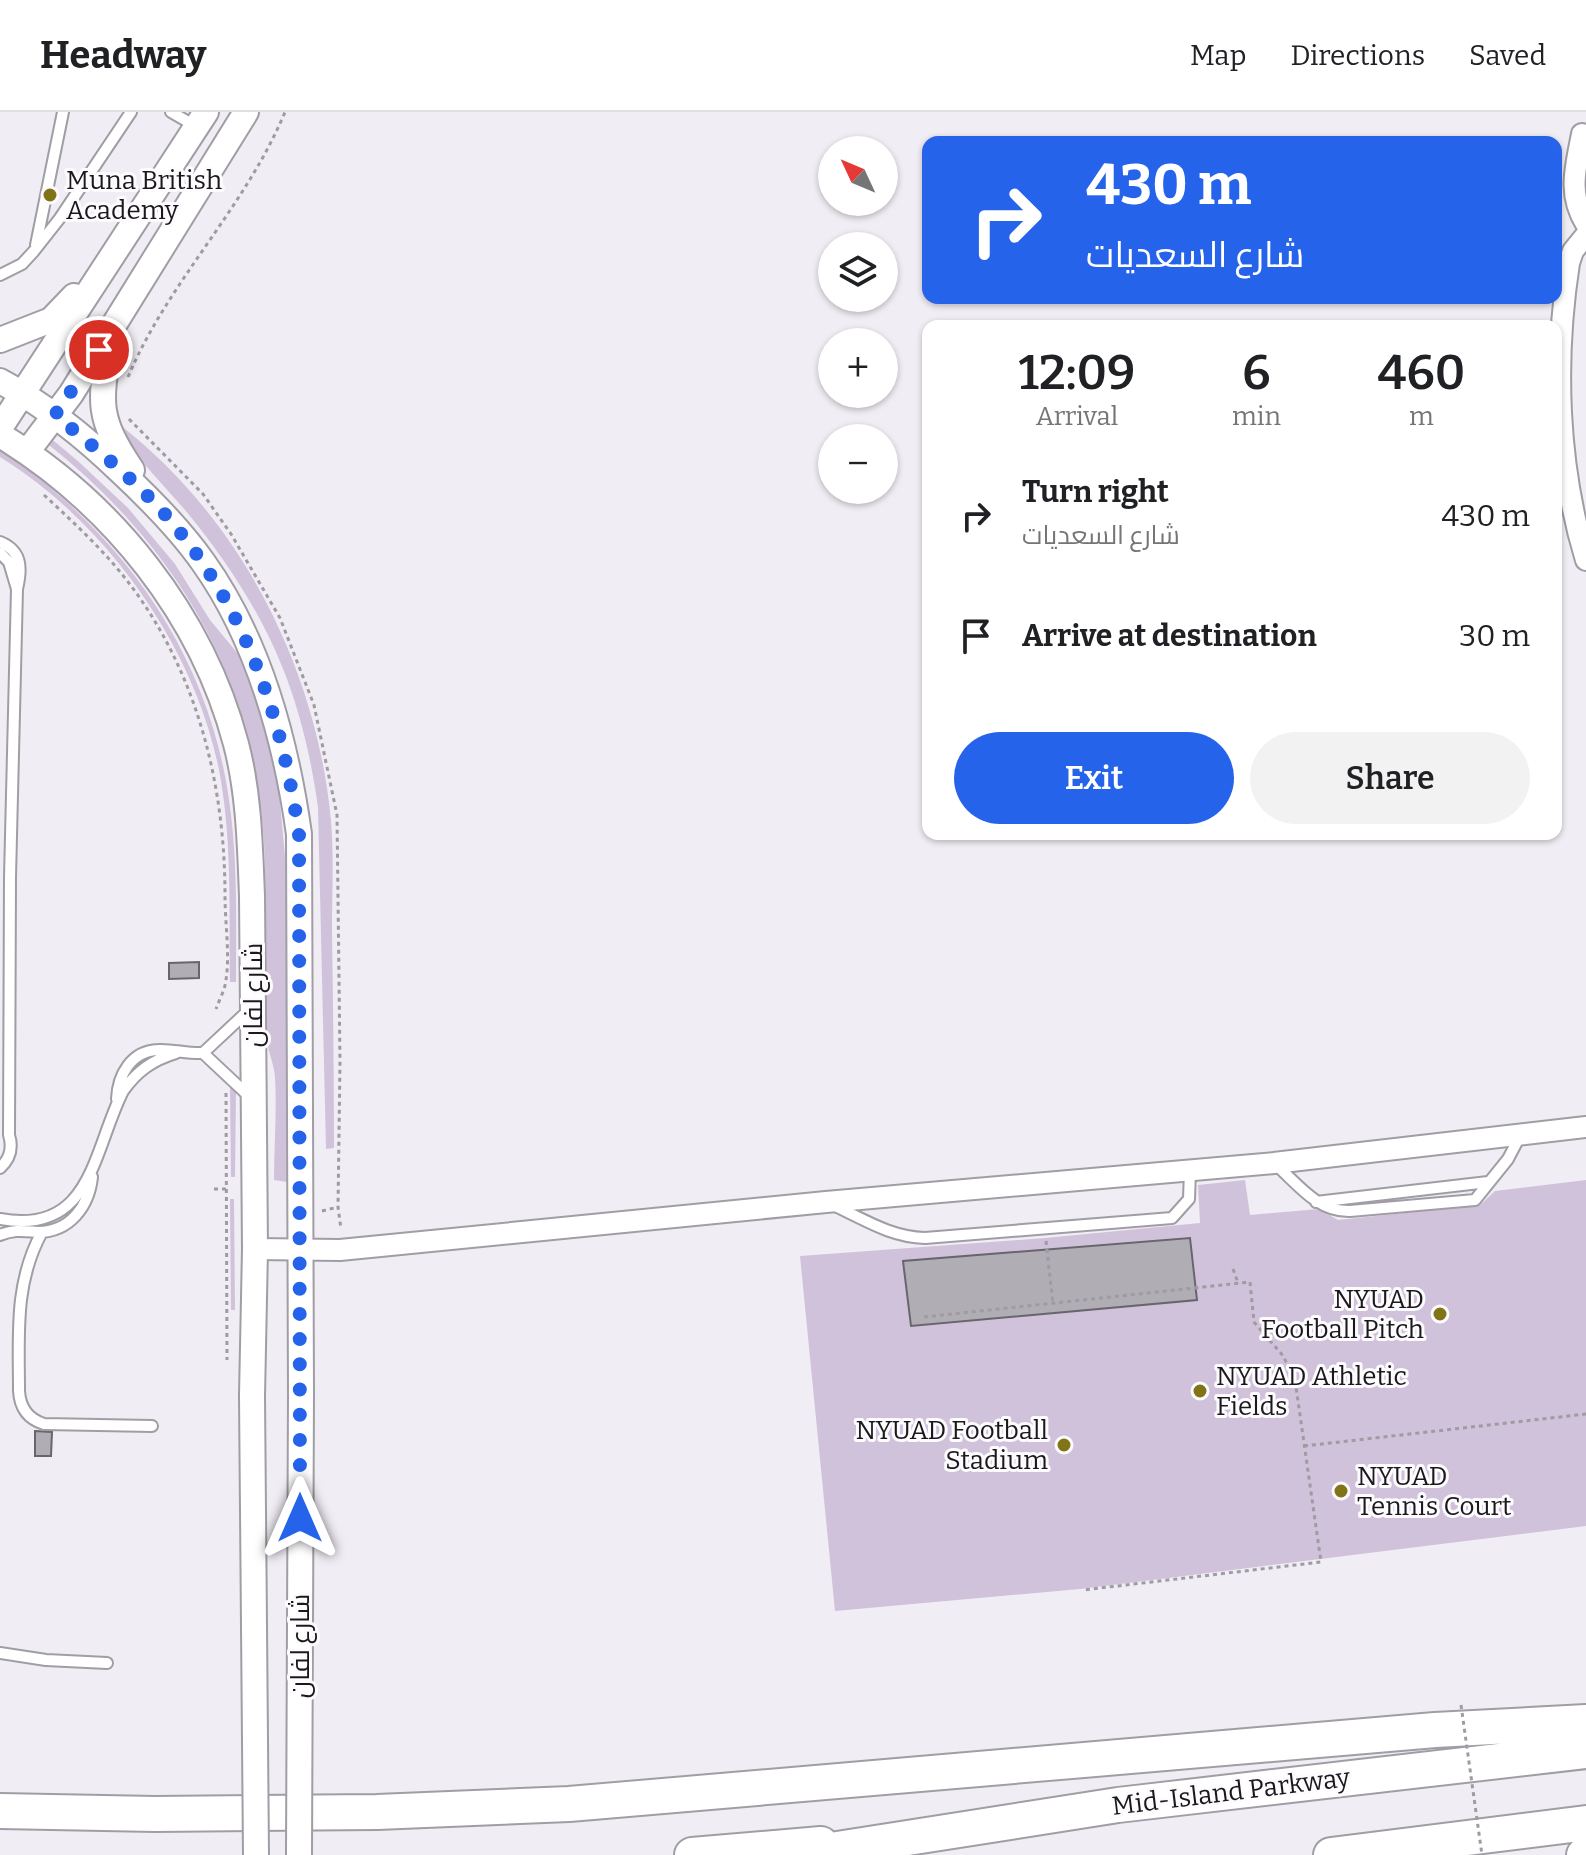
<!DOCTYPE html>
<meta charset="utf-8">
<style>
:root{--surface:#fff;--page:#f2f2f2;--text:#202124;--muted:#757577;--line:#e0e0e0;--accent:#2563eb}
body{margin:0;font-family:Bitter,Cairo,serif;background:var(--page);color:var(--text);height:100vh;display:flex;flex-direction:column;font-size:30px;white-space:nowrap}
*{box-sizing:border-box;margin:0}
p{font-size:26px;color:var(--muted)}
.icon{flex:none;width:44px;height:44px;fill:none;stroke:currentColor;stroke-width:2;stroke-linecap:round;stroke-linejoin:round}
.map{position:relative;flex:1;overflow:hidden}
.sheet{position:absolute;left:922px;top:208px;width:640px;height:520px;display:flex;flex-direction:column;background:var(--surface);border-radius:16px;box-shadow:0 2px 6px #0004}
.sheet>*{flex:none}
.hud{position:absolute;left:922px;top:24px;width:640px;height:168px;border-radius:16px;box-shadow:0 2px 6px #0004;background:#2563eb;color:#fff;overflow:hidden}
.needle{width:52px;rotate:314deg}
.fabs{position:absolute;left:818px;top:24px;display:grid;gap:16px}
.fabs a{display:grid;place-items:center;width:80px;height:80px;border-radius:50%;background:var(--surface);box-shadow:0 2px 6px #0004;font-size:40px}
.pin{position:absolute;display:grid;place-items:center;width:68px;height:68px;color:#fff;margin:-34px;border:4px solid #fff;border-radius:50%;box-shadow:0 2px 8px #0007}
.me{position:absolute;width:88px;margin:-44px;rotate:0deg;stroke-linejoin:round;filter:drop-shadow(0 0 6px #0008)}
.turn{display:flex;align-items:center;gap:28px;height:168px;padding:0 32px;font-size:36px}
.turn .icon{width:104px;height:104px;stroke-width:2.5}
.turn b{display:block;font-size:56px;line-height:68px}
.eta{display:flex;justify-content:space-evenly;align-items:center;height:136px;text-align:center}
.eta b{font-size:48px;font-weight:600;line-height:56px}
.cta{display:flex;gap:16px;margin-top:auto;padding:16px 32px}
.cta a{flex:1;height:92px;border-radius:48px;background:var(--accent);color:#fff;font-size:32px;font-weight:600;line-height:92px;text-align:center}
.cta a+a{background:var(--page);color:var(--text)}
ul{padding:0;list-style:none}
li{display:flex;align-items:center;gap:24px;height:120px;padding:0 32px}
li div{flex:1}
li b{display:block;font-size:30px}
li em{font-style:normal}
header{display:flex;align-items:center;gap:48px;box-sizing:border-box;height:112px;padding:0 40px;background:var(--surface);border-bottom:2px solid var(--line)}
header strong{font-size:38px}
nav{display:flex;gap:44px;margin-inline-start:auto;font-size:28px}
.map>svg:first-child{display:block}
.green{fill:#d0c2da}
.building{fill:#b1adb5;stroke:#69656c;stroke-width:2}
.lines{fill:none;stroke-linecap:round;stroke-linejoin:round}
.service-casing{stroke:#a19da5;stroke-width:14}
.minor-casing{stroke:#a19da5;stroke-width:24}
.tertiary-casing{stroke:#a19da5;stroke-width:28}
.motorway-casing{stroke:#a19da5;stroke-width:38}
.path{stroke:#9e9ba1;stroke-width:3;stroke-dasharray:4 4;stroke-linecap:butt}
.service{stroke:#fff;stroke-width:10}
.minor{stroke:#fff;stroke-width:20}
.tertiary{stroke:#fff;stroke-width:24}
.motorway{stroke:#fff;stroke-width:34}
.tertiary-bridge-casing{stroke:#a19da5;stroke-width:28;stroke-linecap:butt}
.path-bridge{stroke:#9e9ba1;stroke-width:3;stroke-dasharray:4 4;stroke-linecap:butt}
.tertiary-bridge{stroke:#fff;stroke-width:24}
.route{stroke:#2563eb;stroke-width:14;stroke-dasharray:0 25.2}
.poi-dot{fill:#817417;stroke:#fdfbfe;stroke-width:3}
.labels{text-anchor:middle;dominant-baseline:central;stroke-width:6;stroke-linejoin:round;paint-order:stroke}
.poi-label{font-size:26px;fill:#19181b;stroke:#fdfbfe;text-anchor:start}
.street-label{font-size:26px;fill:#19181b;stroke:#fdfbfe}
</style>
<header>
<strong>Headway</strong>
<nav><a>Map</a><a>Directions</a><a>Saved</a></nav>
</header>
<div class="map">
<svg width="1586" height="1743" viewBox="0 0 1586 1743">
<rect width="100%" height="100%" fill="#f1edf4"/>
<path class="green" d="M120,313C241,407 317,557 331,709C334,745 332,782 332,818C333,891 334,963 334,1036L326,1037L318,695C302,582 269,505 198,414C182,393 163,374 146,354C136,342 128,327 120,313Z
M47,327L54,329L79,350L128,396L175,452L210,508L239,543L266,617L279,679L286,755L288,856L287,1070L274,1068C274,1034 277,998 275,965C274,951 267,937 266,923C260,855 269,786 263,718C250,558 173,432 49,333Z
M0,338C121,419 209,542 229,688C238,749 236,809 236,870H230C229,803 232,735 221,669C200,542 109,412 0,345Z
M230,975H236L235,1065H231Z
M1245,1068L1250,1103L1319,1097L1338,1108L1480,1093L1495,1079L1586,1068V1414L1080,1477L835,1499L800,1144L1045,1126L1200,1111L1198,1073Z
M230,1087H234L235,1198H231Z"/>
<path class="building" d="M199,850V866L169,867V851Z
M1190,1126L1197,1188L911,1214L903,1149Z
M35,1319L52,1320L51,1344H35Z"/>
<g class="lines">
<g class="service-casing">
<path id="service" d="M171,0L197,15
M36,133L63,0
M0,163L22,152L34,139L60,106L131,0
M0,430C22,439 22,456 17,477L10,765L9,1023C13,1036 10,1047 0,1056
M0,441L9,450L17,477
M203,941L251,986
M117,987C118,963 131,939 158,938C173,937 187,942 203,941L249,898
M1275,1052C1298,1072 1317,1100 1350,1099L1475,1088L1508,1047L1520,1024
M1316,1090L1488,1070
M835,1094C865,1108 891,1125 925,1126L1172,1106L1189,1087L1190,1059
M0,1107C92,1124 93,1038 123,979C137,959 153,948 176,941
M42,1120C14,1171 19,1223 19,1279C20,1296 28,1307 44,1312L152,1314
M0,1123C14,1117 24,1119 38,1120C70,1120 89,1094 92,1065
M0,1541L46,1548L107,1551"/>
</g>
<g class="minor-casing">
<path id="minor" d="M1582,22C1576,54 1567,82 1586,112
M1586,123L1573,139L1569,151C1554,248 1557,354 1586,448
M255,1137L340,1138L826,1090L1274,1051L1586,1015"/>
</g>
<g class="tertiary-casing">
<path id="tertiary" d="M111,227C100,289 95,303 132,358
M0,228L51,208L74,184
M0,269C45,293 85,325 121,360C151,388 179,416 203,450C258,527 286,629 299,722L301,1283
M0,316L206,0
M0,323C113,392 202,503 236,632C249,681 250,734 252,784L255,1137L252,1284
M27,340L71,282L246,0"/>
</g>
<g class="motorway-casing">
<path id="motorway" d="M0,1699L155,1702L377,1700L569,1692L1435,1618L1586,1610
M692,1743L821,1732
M799,1743L1118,1693L1586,1639
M1331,1743L1586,1711
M1584,1743H1586"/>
</g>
<path class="path" d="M128,265C168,170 245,96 285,0
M129,307L203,382L231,422L280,506L314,593L337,703L340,950L338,1095L341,1117
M44,383C71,408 98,433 121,461C195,552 225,668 225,784C225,811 230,842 226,868C225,878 219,888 216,897
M226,981L227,1248
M214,1077H228
M322,1099L338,1095
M1046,1129L1053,1192
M1233,1157L1238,1171
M924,1205L1250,1170L1254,1210L1284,1245L1296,1275L1321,1450L1083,1478
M1304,1334L1586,1302"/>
<use href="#service" class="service"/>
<use href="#minor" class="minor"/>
<use href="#tertiary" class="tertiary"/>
<use href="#motorway" class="motorway"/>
<g class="tertiary-bridge-casing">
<path id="tertiary-bridge" d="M252,1284L256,1743
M299,1743L301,1283"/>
</g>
<path class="path-bridge" d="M1461,1593L1482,1743"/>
<use href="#tertiary-bridge" class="tertiary-bridge"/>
</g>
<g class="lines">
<path class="route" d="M99,238L55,303C98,338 144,375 179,419C250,507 283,612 299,722L300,1406"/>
</g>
<g class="poi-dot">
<circle cx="50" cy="83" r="8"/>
<circle cx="1440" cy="1202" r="8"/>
<circle cx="1200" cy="1279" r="8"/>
<circle cx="1064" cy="1333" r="8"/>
<circle cx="1341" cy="1379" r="8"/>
</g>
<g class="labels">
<g class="poi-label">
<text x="66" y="68">Muna British<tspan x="66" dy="30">Academy</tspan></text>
<text x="1424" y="1187" text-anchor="end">NYUAD<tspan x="1424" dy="30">Football Pitch</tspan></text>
<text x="1216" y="1264">NYUAD Athletic<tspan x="1216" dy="30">Fields</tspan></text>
<text x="1048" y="1318" text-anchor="end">NYUAD Football<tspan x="1048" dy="30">Stadium</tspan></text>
<text x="1357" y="1364">NYUAD<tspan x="1357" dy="30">Tennis Court</tspan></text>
</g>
<g class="street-label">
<text transform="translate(253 883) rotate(-90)">شارع لفان</text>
<text transform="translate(300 1534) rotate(-90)">شارع لفان</text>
<text transform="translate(1231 1680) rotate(-7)">Mid-Island Parkway</text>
</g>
</g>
</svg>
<div class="fabs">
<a><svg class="needle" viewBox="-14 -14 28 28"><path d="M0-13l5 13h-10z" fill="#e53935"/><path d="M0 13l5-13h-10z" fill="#757577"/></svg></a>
<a><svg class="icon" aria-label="layers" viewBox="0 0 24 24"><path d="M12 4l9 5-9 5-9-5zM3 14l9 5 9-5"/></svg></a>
<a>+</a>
<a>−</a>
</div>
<div class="pin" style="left:99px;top:238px;background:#d93025"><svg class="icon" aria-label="arrive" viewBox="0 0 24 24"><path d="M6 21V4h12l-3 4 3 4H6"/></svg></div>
<svg class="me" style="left:300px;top:1406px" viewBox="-20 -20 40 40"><path d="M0-17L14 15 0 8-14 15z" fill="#2563eb" stroke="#fff" stroke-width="4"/></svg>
<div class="hud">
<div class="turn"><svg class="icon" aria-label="right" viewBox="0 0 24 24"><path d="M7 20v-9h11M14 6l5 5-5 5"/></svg><div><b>430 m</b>شارع السعديات</div></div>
</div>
<section class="sheet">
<div class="eta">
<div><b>12:09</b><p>Arrival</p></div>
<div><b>6</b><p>min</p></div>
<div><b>460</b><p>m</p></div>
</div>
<ul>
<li><svg class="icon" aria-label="right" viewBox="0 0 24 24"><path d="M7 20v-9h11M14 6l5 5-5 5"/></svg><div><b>Turn right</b><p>شارع السعديات</p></div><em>430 m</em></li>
<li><svg class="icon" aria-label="arrive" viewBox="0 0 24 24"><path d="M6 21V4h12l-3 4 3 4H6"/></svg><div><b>Arrive at destination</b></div><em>30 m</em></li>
</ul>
<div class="cta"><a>Exit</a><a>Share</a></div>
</section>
</div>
